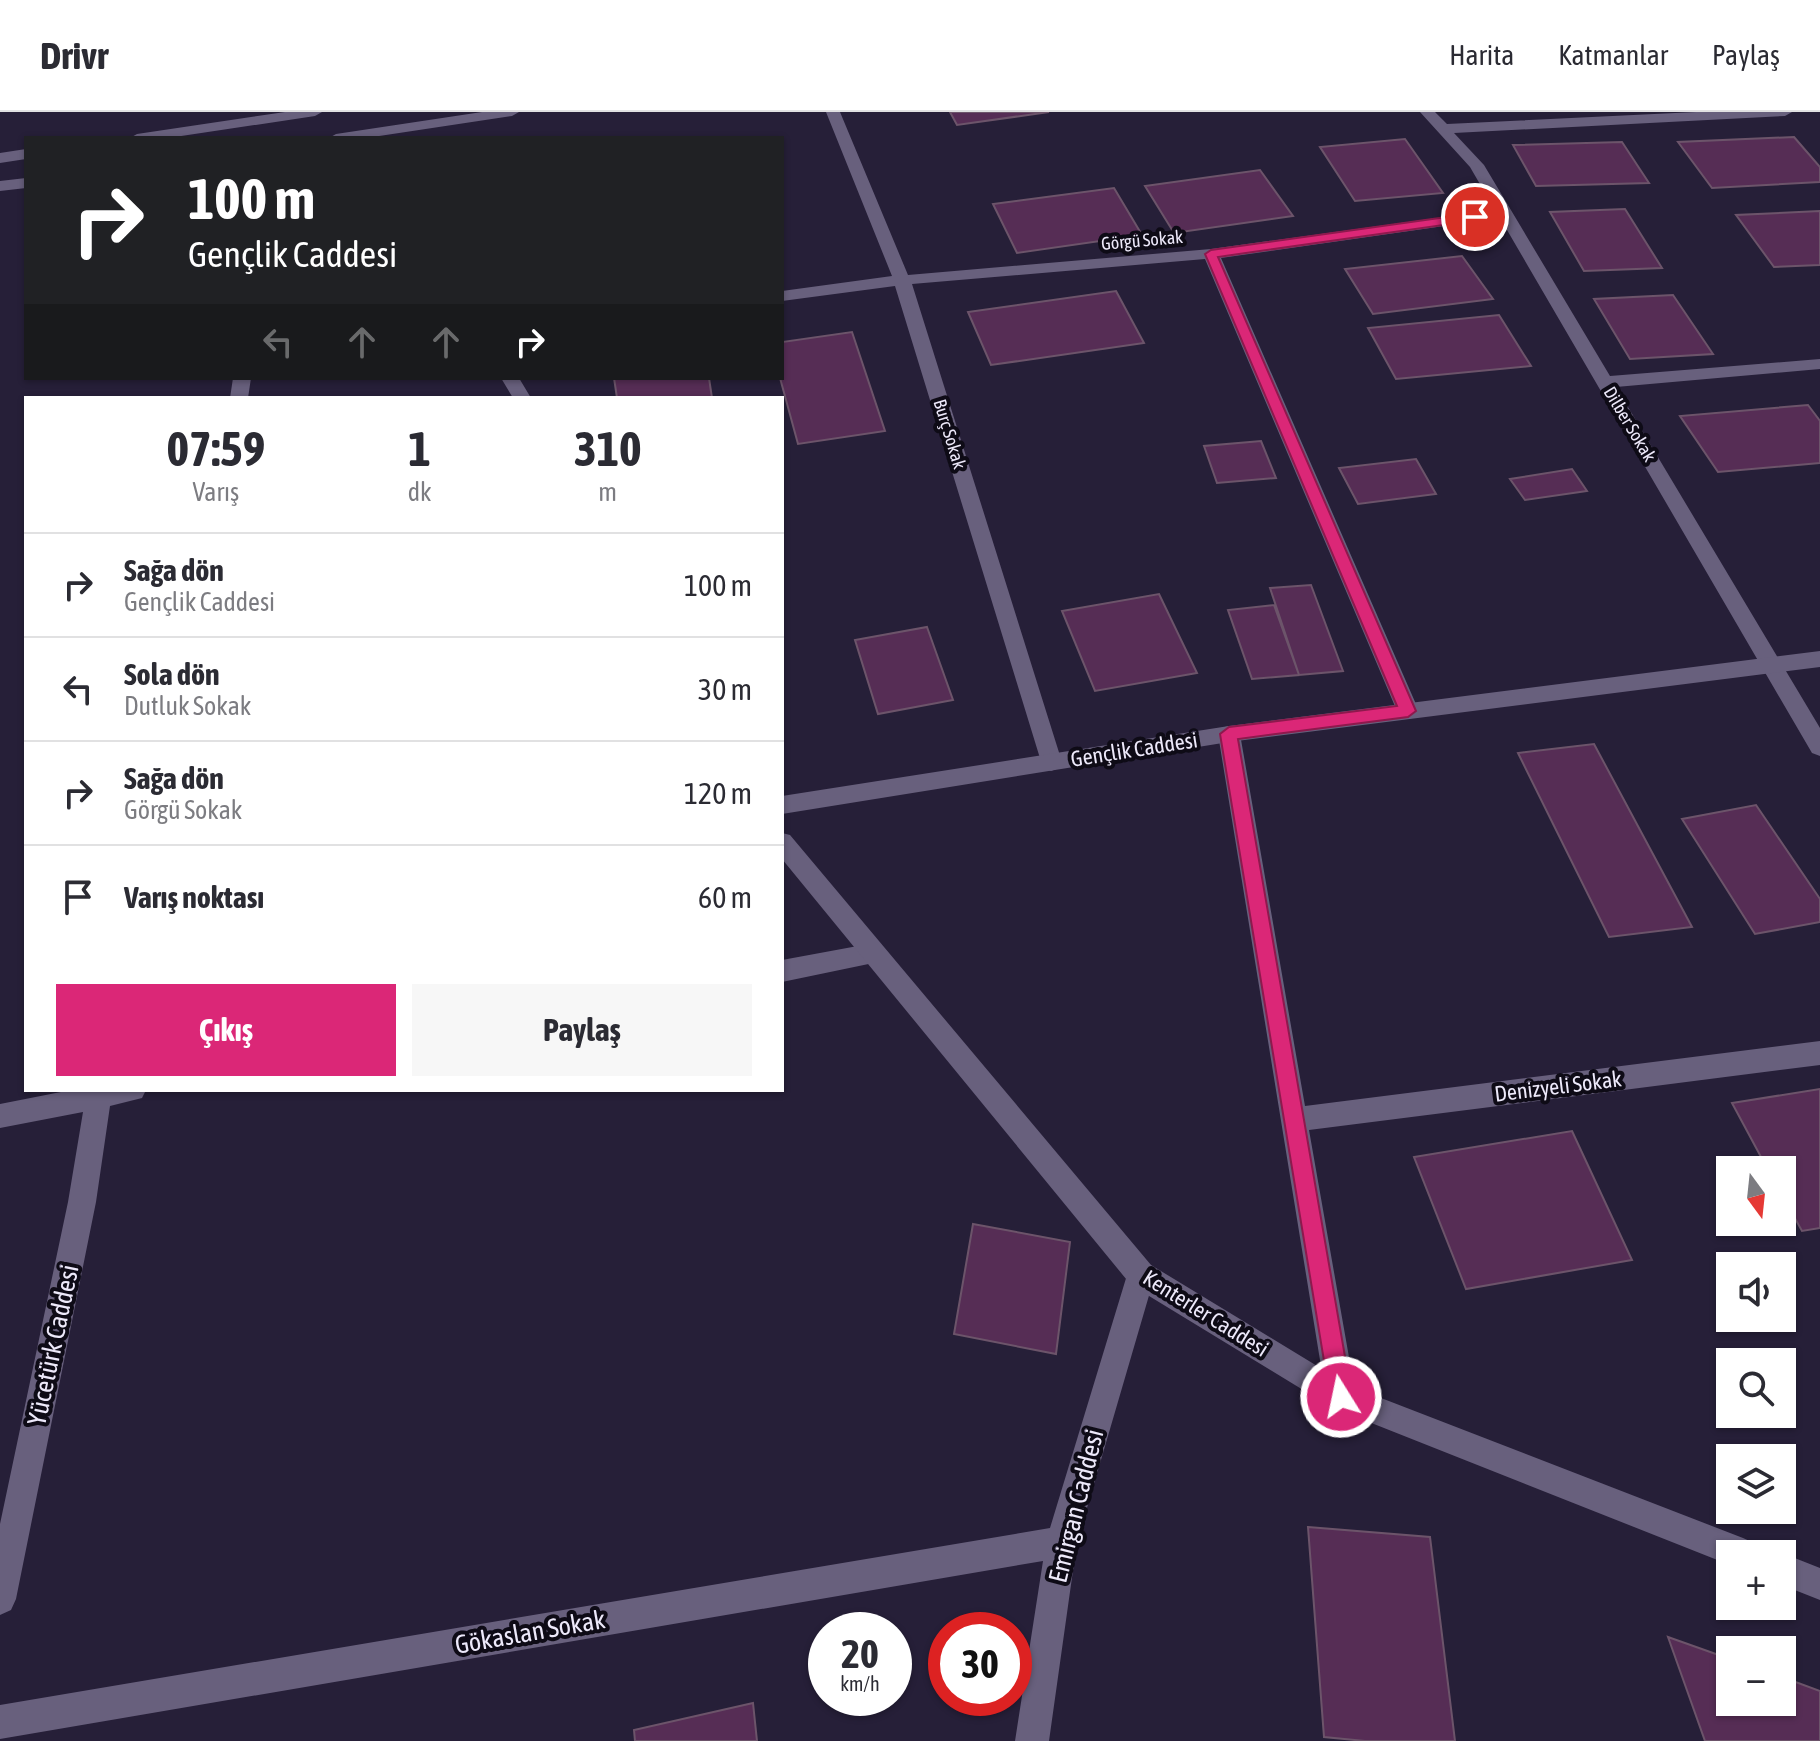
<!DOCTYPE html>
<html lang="tr">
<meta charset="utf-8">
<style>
:root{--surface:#fff;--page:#f7f7f7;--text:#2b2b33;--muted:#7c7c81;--line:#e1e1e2;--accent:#db2777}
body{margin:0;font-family:"Asap Condensed",sans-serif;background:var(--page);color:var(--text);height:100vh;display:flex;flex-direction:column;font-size:30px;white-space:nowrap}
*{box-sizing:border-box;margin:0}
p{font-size:26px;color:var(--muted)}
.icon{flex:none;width:44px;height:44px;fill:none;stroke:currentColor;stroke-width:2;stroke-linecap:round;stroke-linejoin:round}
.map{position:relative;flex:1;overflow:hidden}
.details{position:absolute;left:24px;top:284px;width:760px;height:696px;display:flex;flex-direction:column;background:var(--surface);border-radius:0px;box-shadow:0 2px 6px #0004}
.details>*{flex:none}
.banner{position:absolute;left:24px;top:24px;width:760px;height:244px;border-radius:0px;box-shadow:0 2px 6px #0004;background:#202124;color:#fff;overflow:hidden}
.needle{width:52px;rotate:165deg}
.controls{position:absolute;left:1716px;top:1044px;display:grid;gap:16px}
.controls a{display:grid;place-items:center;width:80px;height:80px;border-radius:0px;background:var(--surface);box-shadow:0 2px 6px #0004;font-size:40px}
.speed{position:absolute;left:808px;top:1500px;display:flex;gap:16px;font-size:40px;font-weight:700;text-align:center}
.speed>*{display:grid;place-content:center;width:104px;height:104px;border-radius:50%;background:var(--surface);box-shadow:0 2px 6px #0004;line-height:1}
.speed small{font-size:20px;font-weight:400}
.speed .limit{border:12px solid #d22;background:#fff;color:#111}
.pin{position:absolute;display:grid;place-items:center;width:68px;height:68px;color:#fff;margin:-34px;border:4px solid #fff;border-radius:50%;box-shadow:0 2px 8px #0007}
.me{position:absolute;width:88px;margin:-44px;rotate:350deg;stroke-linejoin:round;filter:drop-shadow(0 0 6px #0008)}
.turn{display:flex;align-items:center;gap:28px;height:168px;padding:0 32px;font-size:36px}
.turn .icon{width:104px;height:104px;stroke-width:2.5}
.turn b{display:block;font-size:56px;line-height:68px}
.lanes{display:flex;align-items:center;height:76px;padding:0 32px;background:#0003;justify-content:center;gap:40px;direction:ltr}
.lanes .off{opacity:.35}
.eta{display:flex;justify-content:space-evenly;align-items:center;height:136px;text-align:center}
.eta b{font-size:48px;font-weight:700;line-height:56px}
.primary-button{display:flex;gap:16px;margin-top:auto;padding:16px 32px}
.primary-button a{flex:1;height:92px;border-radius:0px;background:var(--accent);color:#fff;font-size:32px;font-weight:700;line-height:92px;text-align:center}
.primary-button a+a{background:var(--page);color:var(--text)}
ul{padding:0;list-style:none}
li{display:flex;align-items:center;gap:24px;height:104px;padding:0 32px;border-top:2px solid var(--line)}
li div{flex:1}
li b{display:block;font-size:30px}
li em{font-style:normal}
header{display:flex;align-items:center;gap:48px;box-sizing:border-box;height:112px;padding:0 40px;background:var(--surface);border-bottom:2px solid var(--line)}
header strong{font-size:38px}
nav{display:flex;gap:44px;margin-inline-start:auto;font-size:28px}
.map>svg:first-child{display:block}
.building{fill:#562d55;stroke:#6c546a;stroke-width:2}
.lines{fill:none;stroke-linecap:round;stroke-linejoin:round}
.street{fill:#68607d;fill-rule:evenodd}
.secondary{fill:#68607d;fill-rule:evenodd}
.route{fill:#db2777;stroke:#8e194d;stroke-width:2}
.labels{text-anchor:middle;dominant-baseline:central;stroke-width:8;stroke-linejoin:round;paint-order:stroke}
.far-street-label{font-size:18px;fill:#ede9fa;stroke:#0e0b16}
.street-label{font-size:22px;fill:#ede9fa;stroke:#0e0b16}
.near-street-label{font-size:26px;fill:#ede9fa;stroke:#0e0b16}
</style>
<header>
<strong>Drivr</strong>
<nav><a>Harita</a><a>Katmanlar</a><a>Paylaş</a></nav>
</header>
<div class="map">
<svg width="1820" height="1629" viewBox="0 0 1820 1629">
<rect width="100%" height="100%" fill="#261f38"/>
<path class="building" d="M950,0H1049L957,13Z
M1794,25L1820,55V70L1712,76L1678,30Z
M1405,27L1443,81L1355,89L1320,35Z
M1622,30L1649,71L1536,74L1513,33Z
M1260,58L1293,104L1174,121L1145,74Z
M1114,76L1142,123L1017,141L993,92Z
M1625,97L1662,156L1584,159L1550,100Z
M1820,99V153L1774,155L1736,103Z
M1462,144L1493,187L1373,202L1345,157Z
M1116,179L1144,231L991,253L968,200Z
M1673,183L1713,242L1630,247L1594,187Z
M1499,203L1531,254L1396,267L1368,216Z
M852,220L885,319L798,332L780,266L782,230Z
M614,266H709L712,286H617Z
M1808,293L1820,309V351L1718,360L1680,304Z
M1261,329L1276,366L1217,371L1204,334Z
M1416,347L1436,382L1358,392L1339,356Z
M1572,357L1587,379L1525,388L1510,367Z
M1311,473L1343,559L1299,563L1270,476Z
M1159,482L1197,561L1095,579L1062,499Z
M1274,493L1299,563L1252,567L1228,498Z
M927,515L953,588L878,602L855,528Z
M1594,632L1692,815L1609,825L1518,641Z
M1756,693L1820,787V810L1755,822L1682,707Z
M1820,977V1116L1802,1119L1782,1083V1058H1768L1732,991Z
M1572,1019L1632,1148L1466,1177L1414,1045Z
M973,1112L1070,1130L1056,1242L954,1222Z
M1308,1415L1430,1425L1455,1629H1365L1324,1625Z
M1668,1525L1730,1547V1590H1782V1565L1820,1579V1629H1705Z
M753,1591L757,1629H635L634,1618Z"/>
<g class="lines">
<path class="street" d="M826,0H840L908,163L1211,137L1495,98L1470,55L1420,0H1435L1447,12L1696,0H1792L1785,4L1454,21L1484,53L1610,264L1820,247V257L1616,275L1820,616V644L1812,641L1500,106L1221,146L1419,599L1416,605L1408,607L1400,605L1397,599L1205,147L912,172L1062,650L1059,656L1051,659L1043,656L895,174L782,189V179L892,164Z
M233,266H251L248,286H230Z
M1229,614L1237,616L1240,622L1305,994L1820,929V953L1309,1018L1356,1285L1351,1295L1341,1300L1331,1295L1326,1285L1218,622L1221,616Z
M874,831L883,835L886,842L883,849L782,870V848Z
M71,978H146L142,986L110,994L96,1090L16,1487L11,1498L0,1503V1412L68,1090L83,1000L0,1016V992Z
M1141,1149L1151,1153L1155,1163L1077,1430L1049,1629H1015L1043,1449L0,1627V1593L1050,1416L1127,1163L1131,1153Z"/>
<path class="secondary" d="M285,0H322L315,4L168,26H130L137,22Z
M482,0H519L512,4L366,26H329L336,22Z
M26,37V47L0,51V41Z
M26,66V76L0,79V69Z
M501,266H519L531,286H513Z
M1820,539V555L1229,630L782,702V684L1229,614Z
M782,721L790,723L1151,1153L1350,1274L1743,1426L1754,1431L1759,1442H1730V1453L1331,1295L1131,1173L782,747Z
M1782,1441L1820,1456V1488L1782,1473Z"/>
</g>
<path class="route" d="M1475,101L1479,102V108L1218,145L1416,599L1408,605L1238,627L1352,1285L1349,1292L1341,1296L1333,1292L1330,1285L1220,622L1229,615L1397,594L1205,142L1211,138Z"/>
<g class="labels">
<g class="far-street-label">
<text transform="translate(1142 128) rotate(-5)">Görgü Sokak</text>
<text transform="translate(1630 312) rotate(59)">Dilber Sokak</text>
<text transform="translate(950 322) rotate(73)">Burç Sokak</text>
</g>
<g class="street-label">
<text transform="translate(1134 637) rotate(-9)">Gençlik Caddesi</text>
<text transform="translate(1558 974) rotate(-7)">Denizyeli Sokak</text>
<text transform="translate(1206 1201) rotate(32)">Kenterler Caddesi</text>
</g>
<g class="near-street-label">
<text transform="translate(53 1233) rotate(-78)">Yücetürk Caddesi</text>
<text transform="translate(1076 1394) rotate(-76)">Emirgan Caddesi</text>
<text transform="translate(530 1520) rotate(-10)">Gökaslan Sokak</text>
</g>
</g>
</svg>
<div class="controls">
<a><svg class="needle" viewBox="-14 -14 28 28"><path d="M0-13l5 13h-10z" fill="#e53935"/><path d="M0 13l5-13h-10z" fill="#7c7c81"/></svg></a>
<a><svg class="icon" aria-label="sound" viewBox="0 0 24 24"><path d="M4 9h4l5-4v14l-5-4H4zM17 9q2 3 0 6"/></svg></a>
<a><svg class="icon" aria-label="search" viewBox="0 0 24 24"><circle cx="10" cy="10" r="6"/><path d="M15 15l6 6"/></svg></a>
<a><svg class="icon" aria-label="layers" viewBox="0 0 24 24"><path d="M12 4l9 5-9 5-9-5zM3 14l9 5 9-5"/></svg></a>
<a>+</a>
<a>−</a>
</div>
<div class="speed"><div>20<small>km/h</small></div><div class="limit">30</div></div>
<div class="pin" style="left:1475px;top:105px;background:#d93025"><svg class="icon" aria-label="arrive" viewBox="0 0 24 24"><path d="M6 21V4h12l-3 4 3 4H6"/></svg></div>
<svg class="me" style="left:1341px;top:1285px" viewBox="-20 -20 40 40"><circle r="17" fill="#db2777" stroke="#fff" stroke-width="3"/><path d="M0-11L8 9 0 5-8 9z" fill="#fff"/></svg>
<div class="banner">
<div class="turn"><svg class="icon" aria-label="right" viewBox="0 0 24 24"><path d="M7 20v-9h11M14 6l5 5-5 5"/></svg><div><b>100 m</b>Gençlik Caddesi</div></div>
<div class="lanes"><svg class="icon off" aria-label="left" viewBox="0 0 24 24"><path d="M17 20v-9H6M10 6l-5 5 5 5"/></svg><svg class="icon off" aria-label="ahead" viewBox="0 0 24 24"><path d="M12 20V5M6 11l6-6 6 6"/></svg><svg class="icon off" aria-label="ahead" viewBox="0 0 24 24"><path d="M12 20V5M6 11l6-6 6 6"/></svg><svg class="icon" aria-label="right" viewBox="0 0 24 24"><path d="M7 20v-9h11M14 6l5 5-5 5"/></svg></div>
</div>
<section class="details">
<div class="eta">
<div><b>07:59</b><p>Varış</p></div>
<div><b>1</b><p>dk</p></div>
<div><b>310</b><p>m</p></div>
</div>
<ul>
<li><svg class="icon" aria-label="right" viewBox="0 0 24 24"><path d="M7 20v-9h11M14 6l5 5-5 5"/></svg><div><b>Sağa dön</b><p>Gençlik Caddesi</p></div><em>100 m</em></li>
<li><svg class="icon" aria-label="left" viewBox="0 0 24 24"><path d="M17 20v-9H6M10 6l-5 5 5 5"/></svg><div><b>Sola dön</b><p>Dutluk Sokak</p></div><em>30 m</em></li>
<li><svg class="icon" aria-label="right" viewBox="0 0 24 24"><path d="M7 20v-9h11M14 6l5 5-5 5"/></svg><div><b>Sağa dön</b><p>Görgü Sokak</p></div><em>120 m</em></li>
<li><svg class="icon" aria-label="arrive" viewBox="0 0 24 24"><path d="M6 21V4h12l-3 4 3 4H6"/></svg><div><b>Varış noktası</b></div><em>60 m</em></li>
</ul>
<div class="primary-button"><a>Çıkış</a><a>Paylaş</a></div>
</section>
</div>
